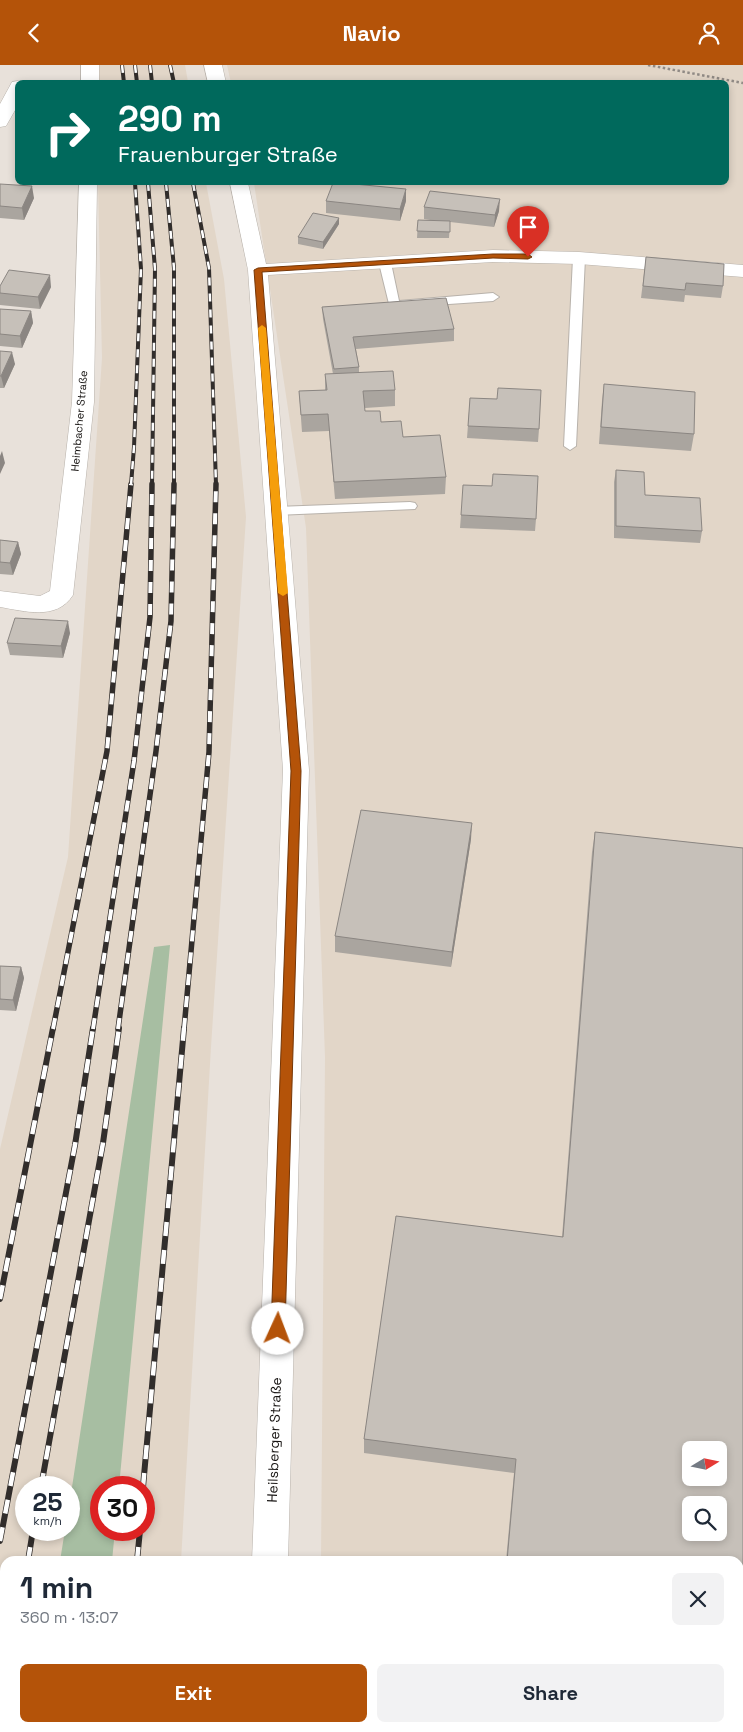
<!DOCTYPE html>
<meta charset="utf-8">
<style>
:root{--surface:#fff;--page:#f2f2f3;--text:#1f2937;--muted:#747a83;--accent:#b45309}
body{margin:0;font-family:"Space Grotesk",sans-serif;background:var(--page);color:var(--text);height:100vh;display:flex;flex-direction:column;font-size:19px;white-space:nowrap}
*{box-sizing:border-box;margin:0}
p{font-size:16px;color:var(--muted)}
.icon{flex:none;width:28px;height:28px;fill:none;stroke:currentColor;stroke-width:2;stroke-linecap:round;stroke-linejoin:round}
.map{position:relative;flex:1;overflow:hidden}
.panel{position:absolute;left:0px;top:1491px;width:744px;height:176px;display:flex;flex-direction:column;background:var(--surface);border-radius:15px 15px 0 0;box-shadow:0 2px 8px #0003}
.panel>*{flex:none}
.guide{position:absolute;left:15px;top:15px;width:714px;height:105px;border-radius:8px;box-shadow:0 2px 8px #0003;background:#00695c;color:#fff;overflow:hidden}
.needle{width:32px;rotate:80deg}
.fabs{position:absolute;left:682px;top:1376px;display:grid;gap:10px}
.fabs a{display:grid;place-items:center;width:45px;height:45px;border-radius:8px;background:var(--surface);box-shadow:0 2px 8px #0003;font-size:25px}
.speed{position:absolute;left:15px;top:1411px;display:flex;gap:10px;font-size:25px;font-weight:700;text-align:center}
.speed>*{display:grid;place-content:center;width:65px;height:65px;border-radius:50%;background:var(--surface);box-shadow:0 2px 8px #0003;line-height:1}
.speed small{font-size:12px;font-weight:400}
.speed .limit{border:8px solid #d22;background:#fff;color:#111}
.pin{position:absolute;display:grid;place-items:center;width:42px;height:42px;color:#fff;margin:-51px -21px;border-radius:50% 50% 50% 0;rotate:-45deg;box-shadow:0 0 5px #0007}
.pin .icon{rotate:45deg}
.me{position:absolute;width:55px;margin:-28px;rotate:2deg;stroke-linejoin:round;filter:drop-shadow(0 0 4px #0008)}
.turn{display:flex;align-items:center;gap:18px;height:105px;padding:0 20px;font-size:22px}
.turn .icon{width:65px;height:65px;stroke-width:2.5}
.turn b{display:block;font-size:35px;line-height:42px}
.round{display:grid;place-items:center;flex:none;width:52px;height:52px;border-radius:8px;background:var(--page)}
.summary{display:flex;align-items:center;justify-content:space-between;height:85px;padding:0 20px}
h1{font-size:30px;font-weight:700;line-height:38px}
.primary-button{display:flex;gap:10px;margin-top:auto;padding:10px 20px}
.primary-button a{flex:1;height:58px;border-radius:8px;background:var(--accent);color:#fff;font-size:20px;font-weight:700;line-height:58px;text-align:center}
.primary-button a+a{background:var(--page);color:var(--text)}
header{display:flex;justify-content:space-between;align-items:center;height:65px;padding:0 20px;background:var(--accent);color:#fff;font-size:22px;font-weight:700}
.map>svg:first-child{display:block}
.built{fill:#e2d6c8;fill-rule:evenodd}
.green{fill:#a7bea2}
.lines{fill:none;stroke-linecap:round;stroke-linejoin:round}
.lane-casing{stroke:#b8b2ab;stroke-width:2}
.street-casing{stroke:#b8b2ab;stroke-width:1}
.secondary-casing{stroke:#b8b2ab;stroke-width:1}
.path{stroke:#908a85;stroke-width:2.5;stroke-dasharray:2.5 2.5;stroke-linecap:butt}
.lane{fill:#fff;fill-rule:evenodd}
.street{fill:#fff;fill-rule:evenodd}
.secondary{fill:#fff;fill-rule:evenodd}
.rail-far2-casing{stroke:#312d2b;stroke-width:4}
.rail-far1-casing{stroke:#312d2b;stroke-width:5.5}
.rail-casing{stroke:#312d2b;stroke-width:6}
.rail-far2{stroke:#fff;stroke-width:2.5;stroke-dasharray:8;stroke-linecap:butt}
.rail-far1{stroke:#fff;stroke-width:4;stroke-dasharray:11;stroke-linecap:butt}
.rail{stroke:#fff;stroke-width:4.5;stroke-dasharray:14;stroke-linecap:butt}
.wall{fill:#aaa59f;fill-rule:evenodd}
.shaded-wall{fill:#8b8682}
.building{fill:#c6c0b9;stroke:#8b8682;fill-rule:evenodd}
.route{fill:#b45309;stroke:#753606}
.slow{fill:#f59e0b}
.labels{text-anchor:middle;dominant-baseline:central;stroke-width:5;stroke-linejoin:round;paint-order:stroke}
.far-street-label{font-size:11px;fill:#161311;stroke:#fff}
.street-label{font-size:14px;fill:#161311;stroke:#fff}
</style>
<header><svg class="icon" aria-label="back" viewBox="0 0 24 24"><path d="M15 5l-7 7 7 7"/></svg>Navio<svg class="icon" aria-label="person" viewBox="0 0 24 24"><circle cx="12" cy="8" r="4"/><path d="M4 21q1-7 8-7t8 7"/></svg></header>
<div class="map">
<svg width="743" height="1667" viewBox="0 0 743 1667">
<rect width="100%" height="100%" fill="#e8e1da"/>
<path class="built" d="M96,0H185L188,17H96Z
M227,0H743V1667H320V1662H739V1496H321L325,992L306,463L254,118H726V18H231ZM691,1385H719V1412H691ZM691,1440H719V1468H691Z
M98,118H206L224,214L246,452L211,982L181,1496H5V1662L171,1663V1667H0V1084L68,792L102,293ZM26,1422H69V1465H26ZM101,1422H144V1465H101Z"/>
<path class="green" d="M170,880L119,1422H101V1465H115L112,1496H60L65,1465H69V1442L154,882Z
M35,1663V1662L96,1663L95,1667H34Z"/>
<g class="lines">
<g class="lane-casing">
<path id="lane" d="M579,190L585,193L576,381L570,385L564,381L573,193Z
M385,194L391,198L399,236L493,228L499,232L493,236L390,243L379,198Z
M410,437L415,438L417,441L415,444L276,450L271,449L269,446L271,443L276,442Z"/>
</g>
<g class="street-casing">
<path id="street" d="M81,0H99V18H81Z
M204,0H222L226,18H208Z
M79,118H97L94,337L73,530C57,556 24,546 0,542V526L40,531L50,526L72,337Z
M230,118H248L266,199L493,185L579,187L743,200V212L579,199L493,197L268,210L309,705L288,1496H252L283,705L248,205Z
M246,1662H284V1667H246Z"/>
</g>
<g class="secondary-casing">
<path id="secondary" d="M18,16L24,18H18V40L6,61L0,62V39L12,17Z"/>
</g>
<path class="path" d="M648,0L743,18"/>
<use href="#lane" class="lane"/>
<use href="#street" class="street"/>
<use href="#secondary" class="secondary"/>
<g class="rail-far2-casing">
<path id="rail-far2" d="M122,0L124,18
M135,0L137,18
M150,0L152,18
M170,0L174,18
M148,118L155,204L152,420
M166,118L174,203V420
M193,118L209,203L216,420
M131,420L134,382L141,204L135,118"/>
</g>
<g class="rail-far1-casing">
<path id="rail-far1" d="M53,964L107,686L131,419
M93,964L134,696L150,552L152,419
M118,964L156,686L171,556L174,419
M184,964L209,687L216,419"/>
</g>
<g class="rail-casing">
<path id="rail" d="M0,1234L53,963
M41,1422L103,1078L119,963
M143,1422L184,963
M0,1476L75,1080L93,963
M28,1496L33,1465
M137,1496L140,1465
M0,1641L5,1617
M124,1667L125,1662"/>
</g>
<use href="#rail-far2" class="rail-far2"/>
<use href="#rail-far1" class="rail-far1"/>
<use href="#rail" class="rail"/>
</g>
<path class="wall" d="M0,119L34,133L24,155L0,153Z
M326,136H406L400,156L326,148Z
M424,142L499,146L494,162L450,157L449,173H417L418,155H430L424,154Z
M339,153V159L323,184L298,179V172Z
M646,192L723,221L721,233L685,230L684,237L641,233Z
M0,221L51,222L40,244L0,240Z
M322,242L454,264V276L356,284L359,302V308L395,325V341L365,343V346L403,372L446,412L445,429L335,434L329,366L302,367L299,326L325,325V309H333L323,254Z
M0,244L31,246L33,258L22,283L0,281Z
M0,286L15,299L4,323H0Z
M604,319L694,369L691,386L599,379L602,336Z
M470,333L539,364L538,377L467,373Z
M616,405L645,430L702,466L700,478L614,473V417Z
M461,450L536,454L535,466L460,463Z
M0,475L18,477L21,489L13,510L0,509Z
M70,568L63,593L10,590L7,578Z
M595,767L743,783V1667H491V1662H739V1496H506L514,1408L364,1388V1374L396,1151L562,1172L592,787ZM691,1385H719V1412H691ZM691,1440H719V1468H691Z
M471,774L451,902L335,887V871Z
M0,901L21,902L24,913L16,946L0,945Z"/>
<path class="shaded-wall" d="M32,121L34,133L24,155L22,143Z
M406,124V136L400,156V144Z
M500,134L499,146L494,162L495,150Z
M339,153V159L323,184V177Z
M50,210L51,222L40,244L38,232Z
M31,246L33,258L22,283L20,271Z
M12,287L15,299L4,323L1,311Z
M2,386L5,398L0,409V391Z
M18,477L21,489L13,510L10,498Z
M68,556L70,568L63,593L61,581Z
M472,758L471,774L451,902L452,887Z
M21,902L24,913L16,946L13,935Z"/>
<path class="building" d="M333,118H344L406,124L400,144L326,136Z
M0,119L32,121L22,143L0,141Z
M430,126L500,134L495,150L424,142Z
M313,148L339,153L323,177L298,172Z
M418,155L450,156V167L417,166Z
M646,192L724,199L723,221L686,218L685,225L643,221Z
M9,205L50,210L38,232L0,228V221Z
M446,233L454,264L353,272L359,302L334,304L322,242Z
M0,244L31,246L20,271L0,269Z
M0,286L12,287L1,311H0Z
M393,306L395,325L363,326L365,346H380L381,357L401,356L403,372L440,370L446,412L334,417L328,349L301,350L299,326L327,325L325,309Z
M604,319L695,327L694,369L601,362Z
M498,323L541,325L539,364L468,361L470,333L497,334Z
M616,405L644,407L645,430L700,433L702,466L616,461Z
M493,409L538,411L536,454L461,450L463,420L492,421Z
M0,475L18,477L10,498L0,497Z
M15,553L68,556L61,581L7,578Z
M361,745L472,758L452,887L335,871Z
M595,767L743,783V1667H492V1662H739V1496H507L516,1394L364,1374L396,1151L563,1172ZM691,1385H719V1412H691ZM691,1440H719V1468H691Z
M0,901L21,902L13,935L0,934Z"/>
<path class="route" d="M493,189H528L532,192L528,194L493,193L262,207L301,706L285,1264L283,1268L278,1270L273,1268L271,1264L291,706L254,205L258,203Z"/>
<path class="slow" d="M262,260L266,263L288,528L283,531L278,528L258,263Z"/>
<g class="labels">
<g class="far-street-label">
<text transform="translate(79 356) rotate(-85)">Heimbacher Straße</text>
</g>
<g class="street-label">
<text transform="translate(274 1375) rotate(-88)">Heilsberger Straße</text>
</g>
</g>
</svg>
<div class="fabs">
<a><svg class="needle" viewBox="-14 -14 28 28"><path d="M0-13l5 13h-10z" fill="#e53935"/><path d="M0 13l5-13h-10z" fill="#747a83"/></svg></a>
<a><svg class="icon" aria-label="search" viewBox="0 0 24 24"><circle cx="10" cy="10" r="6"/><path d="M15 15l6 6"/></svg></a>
</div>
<div class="speed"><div>25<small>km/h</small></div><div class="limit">30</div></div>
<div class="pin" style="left:528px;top:192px;background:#d93025"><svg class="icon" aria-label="arrive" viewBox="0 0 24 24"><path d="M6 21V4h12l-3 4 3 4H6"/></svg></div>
<svg class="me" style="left:278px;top:1264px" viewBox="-20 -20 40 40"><circle r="19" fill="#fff"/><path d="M0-13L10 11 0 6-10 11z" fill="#b45309"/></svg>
<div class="guide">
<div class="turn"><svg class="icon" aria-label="right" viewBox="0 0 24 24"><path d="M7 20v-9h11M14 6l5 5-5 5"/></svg><div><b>290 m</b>Frauenburger Straße</div></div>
</div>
<section class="panel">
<div class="summary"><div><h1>1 min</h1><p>360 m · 13:07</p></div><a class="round"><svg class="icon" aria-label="close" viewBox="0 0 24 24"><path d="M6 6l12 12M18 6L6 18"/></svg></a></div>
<div class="primary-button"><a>Exit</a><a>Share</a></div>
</section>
</div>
